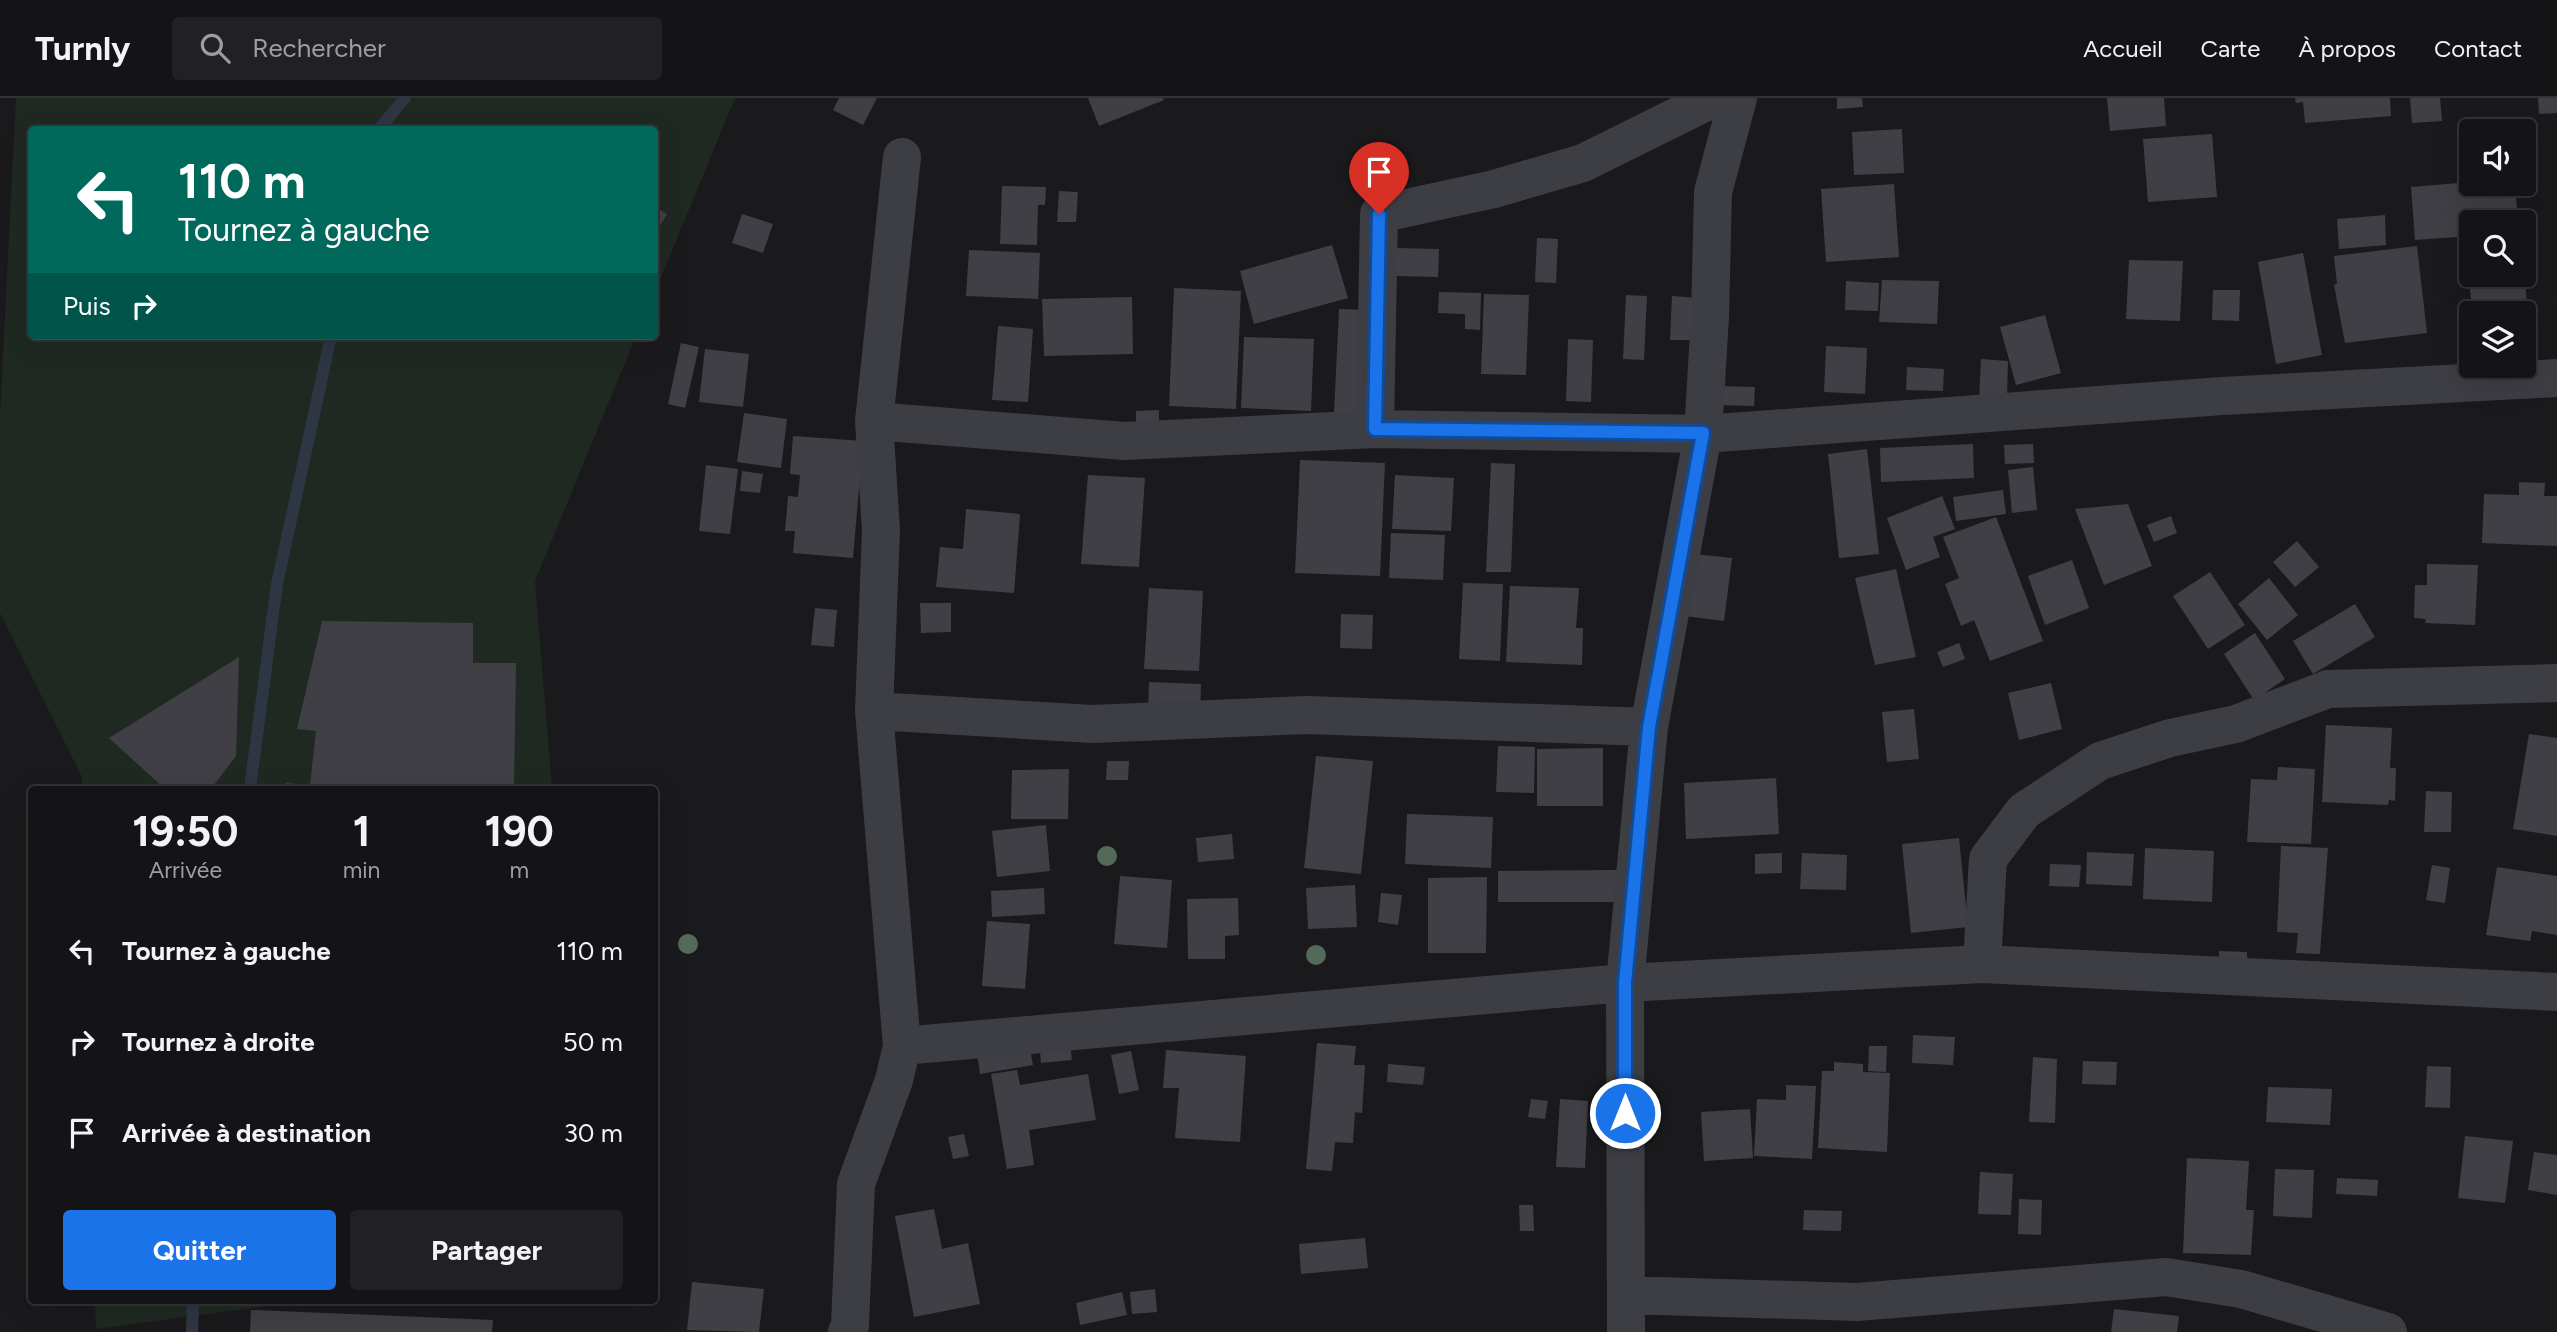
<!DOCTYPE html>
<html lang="fr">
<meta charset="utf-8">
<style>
:root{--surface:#141416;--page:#212123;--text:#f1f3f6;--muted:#9d9ea1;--line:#333335;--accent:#1a73e8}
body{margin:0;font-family:Figtree,sans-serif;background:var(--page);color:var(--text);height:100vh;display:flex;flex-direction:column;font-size:26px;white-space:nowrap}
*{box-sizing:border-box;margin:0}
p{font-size:23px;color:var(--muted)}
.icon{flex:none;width:38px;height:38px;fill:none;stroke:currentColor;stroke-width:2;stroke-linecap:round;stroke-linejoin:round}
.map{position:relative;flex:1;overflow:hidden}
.panel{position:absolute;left:28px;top:688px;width:630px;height:518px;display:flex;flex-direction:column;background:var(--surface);border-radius:7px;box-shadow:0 7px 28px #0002,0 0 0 2px var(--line)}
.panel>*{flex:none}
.hud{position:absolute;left:28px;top:28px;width:630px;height:214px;border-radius:7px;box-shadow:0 7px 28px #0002,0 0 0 2px var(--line);background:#00695c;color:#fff;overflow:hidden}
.controls{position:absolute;left:2459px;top:21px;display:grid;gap:14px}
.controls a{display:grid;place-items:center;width:77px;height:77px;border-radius:7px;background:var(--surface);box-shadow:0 7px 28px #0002,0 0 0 2px var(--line);font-size:35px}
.pin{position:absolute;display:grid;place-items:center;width:60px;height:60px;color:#fff;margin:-72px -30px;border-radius:50% 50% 50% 0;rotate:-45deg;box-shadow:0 0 7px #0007}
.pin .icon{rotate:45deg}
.me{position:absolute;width:77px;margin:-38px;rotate:0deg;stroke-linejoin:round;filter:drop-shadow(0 0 5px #0008)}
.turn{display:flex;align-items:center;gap:24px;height:147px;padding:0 35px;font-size:32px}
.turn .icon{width:91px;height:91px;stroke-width:2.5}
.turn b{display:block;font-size:49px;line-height:60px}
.then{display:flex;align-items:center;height:66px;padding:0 35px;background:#0003;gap:14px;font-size:26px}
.eta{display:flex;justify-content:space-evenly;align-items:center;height:119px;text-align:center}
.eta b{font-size:42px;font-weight:700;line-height:49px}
.button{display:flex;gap:14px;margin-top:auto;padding:14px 35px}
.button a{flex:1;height:80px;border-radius:7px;background:var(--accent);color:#fff;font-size:28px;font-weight:700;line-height:80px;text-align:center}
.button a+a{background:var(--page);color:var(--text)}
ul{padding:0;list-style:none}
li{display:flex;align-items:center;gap:21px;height:91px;padding:0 35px}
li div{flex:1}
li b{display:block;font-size:26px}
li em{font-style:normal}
header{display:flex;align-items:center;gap:42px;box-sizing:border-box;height:98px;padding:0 35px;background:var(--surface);border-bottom:2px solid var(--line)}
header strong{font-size:33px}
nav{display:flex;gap:38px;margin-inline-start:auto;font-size:24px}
.search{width:490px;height:63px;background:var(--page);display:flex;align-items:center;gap:18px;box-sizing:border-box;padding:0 24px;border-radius:7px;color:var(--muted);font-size:26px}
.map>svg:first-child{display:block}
.green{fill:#1f2922}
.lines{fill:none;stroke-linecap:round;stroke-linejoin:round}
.stream{stroke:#2e3643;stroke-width:12}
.building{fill:#403f45}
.minor{stroke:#3d3d44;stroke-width:38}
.tree{fill:#536959}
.route-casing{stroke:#114b97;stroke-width:18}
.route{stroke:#1a73e8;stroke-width:12}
</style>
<header>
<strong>Turnly</strong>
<div class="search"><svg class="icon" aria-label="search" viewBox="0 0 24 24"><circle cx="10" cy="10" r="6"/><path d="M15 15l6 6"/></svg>Rechercher</div>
<nav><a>Accueil</a><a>Carte</a><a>À propos</a><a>Contact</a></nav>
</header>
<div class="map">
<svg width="2557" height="1234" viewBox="0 0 2557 1234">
<rect width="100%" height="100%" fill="#1a1a1d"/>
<path class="green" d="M16,0H735L655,194L654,32H32V238H636L535,483L552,691H82V679L0,515V317Z
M95,1202H312L96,1231Z"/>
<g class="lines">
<path class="stream" d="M378,32L405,0
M250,691L277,486L331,238
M192,1234L193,1202"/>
</g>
<path class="building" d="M839,0H877L863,27L833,12Z
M1088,0H1163L1164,2L1099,28Z
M1837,0H1862L1863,9L1837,11Z
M2107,0H2164L2166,28L2110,33Z
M2295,0H2390L2391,18L2305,25L2303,4L2296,5Z
M2410,0H2440L2442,23L2412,25Z
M2538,0H2557V15L2539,16Z
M1902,31L1904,75L1854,77L1852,34Z
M2212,36L2217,99L2148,104L2143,41Z
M2471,84L2515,86L2518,124H2471V138L2415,142L2411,89Z
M1894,86L1899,159L1826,164L1821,91Z
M1002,88L1046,89L1045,107H1038L1037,147L1000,146Z
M1059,93L1078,94L1076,124H1057Z
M654,108L667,116L654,138Z
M742,116L773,126L763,155L732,145Z
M2385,117L2386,147L2339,151L2337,121Z
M1537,140L1558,141L1556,185L1535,184Z
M1332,147L1348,200L1254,226L1240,173Z
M2417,148L2427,235L2345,245L2334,187L2337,186L2334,158Z
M1396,150L1439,151L1438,179L1395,178Z
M969,152L1040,155L1038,201L966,198Z
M2303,155L2322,257L2276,266L2258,164Z
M2467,157H2471V177H2525L2527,208L2472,212Z
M2129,162L2183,163L2180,223L2126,221Z
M1882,182L1939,183L1937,226L1879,224Z
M1846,183L1879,185L1878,213L1845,212Z
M1174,190L1241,193L1236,311L1169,308Z
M2213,192H2240L2239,223L2212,222Z
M1439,194L1481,195L1480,232L1465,231V216L1438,215Z
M1484,196L1529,197L1526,277L1481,276Z
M1626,197L1647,198L1644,262L1623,261Z
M1672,198L1698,200L1696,242H1670Z
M1132,199L1133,256L1044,258L1042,201Z
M1339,211L1368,212L1363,316L1334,315Z
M2045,217L2061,275L2016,287L2000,229Z
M998,228L1033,231L1028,304L992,302Z
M1244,239L1314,241L1311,313L1241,310Z
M1568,241L1593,242L1591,304L1566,303Z
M681,245L699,249L685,310L668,306Z
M1826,248L1867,250L1865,296L1824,294Z
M705,251L749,256L743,309L699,304Z
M1981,261L2008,263L2007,302H1979Z
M1907,269L1944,271L1943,293L1906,292Z
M1717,288L1755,289L1754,308L1716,307Z
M1159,312V330L1136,331V313Z
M744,315L787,321L781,370L737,364Z
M793,338L863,343L853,460L793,455L795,433H785L788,398L798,399L800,377L790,376Z
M1973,346L1974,380L1881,384L1880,350Z
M2033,346L2034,365L2005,366L2004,347Z
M1867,351L1879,456L1839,460L1828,356Z
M1300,362L1385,365L1380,478L1295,475Z
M1491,365L1515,366L1511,474H1486Z
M706,367L738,371L730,436L699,433Z
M2033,369L2037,412L2012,415L2008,372Z
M742,373L763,376L760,395L740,393Z
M1088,377L1145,380L1139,469L1081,466Z
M1395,377L1454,380L1451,433L1392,431Z
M2519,384L2545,385L2544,398H2557V448L2482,445L2484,396L2519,397Z
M2003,392L2006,416L1956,423L1953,399Z
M1942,398L1955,431L1933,439L1940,459L1906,472L1887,420Z
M2128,406L2152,468L2104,487L2075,411Z
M966,411L1020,416L1014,495L936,489L940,449L963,451Z
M2171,418L2177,435L2154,444L2147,427Z
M1996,419L2043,543L1990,563L1974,522L1961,528L1945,486L1959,480L1943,439Z
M1391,435L1445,437L1443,482L1389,480Z
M2297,443L2319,469L2295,489L2273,464Z
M1685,455L1732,460L1724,523L1677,517Z
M2072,462L2089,510L2045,527L2028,478Z
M2427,466L2478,467L2475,527L2425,525L2426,521L2414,520L2415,487H2427Z
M1896,471L1916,559L1875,567L1855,480Z
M2210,474L2245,527L2208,551L2173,498Z
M2269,480L2298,517L2267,542L2238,506Z
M1463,485L1503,486L1500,563L1459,561Z
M1510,488L1579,490L1576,530H1583L1582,567L1506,564Z
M1149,490L1203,493L1199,573L1144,571Z
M920,505H951V534L921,535Z
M2355,506L2375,539L2313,576L2293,543Z
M815,510L837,512L834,549L811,547Z
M1341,516L1373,517L1372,551L1340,550Z
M322,523L473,525V565H516L514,687L479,686V691H286V685L310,687L316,633L297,631Z
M2255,535L2285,581L2254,602L2224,556Z
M1959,545L1965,561L1943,569L1937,554Z
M239,559L236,658L211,691H165L109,640Z
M1149,584L1201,586L1200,615L1148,613Z
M2051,585L2062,631L2019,642L2008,595Z
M1914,611L1919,661L1887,664L1882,614Z
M2326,627L2392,630L2390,670H2396L2395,703L2389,702L2388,707L2322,704Z
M2529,636L2557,640V738L2513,731Z
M1498,648L1535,649L1534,695L1496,694Z
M1603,650V708H1537V651Z
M1316,658L1373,663L1361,776L1304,770Z
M1107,663H1129L1128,682H1106Z
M2278,669L2315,671L2311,746L2247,744L2251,681L2277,682Z
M1069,671L1068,721H1011L1012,672Z
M1776,680L1779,736L1686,741L1684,685Z
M2426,693L2452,694L2451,734H2424Z
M1407,716L1493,719L1491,770L1405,766Z
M1046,727L1050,773L997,779L992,733Z
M1232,736L1234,761L1198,764L1196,740Z
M1959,740L1968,829L1911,835L1902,746Z
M2281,748L2328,750L2320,856L2296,855L2298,835L2277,834Z
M2145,750L2214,753L2212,804L2143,801Z
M2087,754L2134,756L2132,788L2086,786Z
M1782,755V775L1755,776V756Z
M1802,755L1847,757L1846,792L1800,791Z
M2050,766L2081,767L2079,789L2049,788Z
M2432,767L2450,770L2445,805L2426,802Z
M2497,769L2557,778V837L2532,833L2530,843L2486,837Z
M1619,772V804H1498V773Z
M1120,778L1172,782L1167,850L1114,846Z
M1487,779L1486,855H1428V780Z
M1355,787L1357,829L1308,831L1306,790Z
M1044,790L1045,816L992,819L991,793Z
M1381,795L1402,797L1398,827L1378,824Z
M1238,800L1239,837L1225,838V861H1188L1187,801Z
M987,823L1030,826L1025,891L982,888Z
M2219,853L2247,854V875L2219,874Z
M1913,937L1955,939L1953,967L1912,965Z
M1069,940L1072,962L1041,965L1039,943Z
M1317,945L1356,948L1354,967H1365L1362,1015L1355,1014L1353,1045L1335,1044L1332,1073L1306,1071Z
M1029,946L1033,967L980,976L977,955Z
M1869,948H1887L1886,974L1868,973Z
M1166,952L1246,958L1240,1044L1175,1040L1179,990H1163Z
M1131,953L1139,992L1119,996L1111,957Z
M2033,959L2057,961L2055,1025L2029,1024Z
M2083,963L2117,964L2116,987L2082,986Z
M1834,964L1863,966V974L1890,975L1887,1054L1818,1050L1822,973H1834Z
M1388,966L1425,969L1423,987L1387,984Z
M2427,968L2451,969L2450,1010L2425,1009Z
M1017,972L1020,987L1088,976L1096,1022L1029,1032L1034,1067L1007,1071L991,976Z
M1786,987L1816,988L1812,1061L1754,1058L1757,1001L1786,1002Z
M2268,989L2332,991L2330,1027L2266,1024Z
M1531,1001L1548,1003L1545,1021L1528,1019Z
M1560,1001L1588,1003L1585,1070L1556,1069Z
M1750,1011L1753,1060L1704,1063L1701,1014Z
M964,1036L969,1058L953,1061L948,1039Z
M2465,1038L2513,1043L2505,1105L2458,1100Z
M2534,1054L2557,1057V1097L2528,1092Z
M2187,1060L2249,1063L2246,1112H2254L2251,1157L2183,1155Z
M2275,1071L2314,1072L2312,1120L2273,1118Z
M1980,1074L2013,1076L2011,1117L1978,1116Z
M2337,1080L2378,1082L2377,1098L2336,1096Z
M2019,1101L2042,1102L2041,1137L2018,1136Z
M1519,1107H1533L1534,1133H1520Z
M934,1111L942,1151L968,1145L980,1206L914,1219L895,1118Z
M1804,1112L1842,1113L1841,1133L1803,1132Z
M1365,1140L1368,1170L1301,1176L1299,1146Z
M692,1184L764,1191L759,1234L687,1232Z
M1155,1191L1157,1214L1132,1216L1130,1194Z
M1122,1194L1127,1217L1080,1227L1076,1205Z
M2114,1211L2179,1218L2177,1234H2111Z
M251,1212L493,1222L492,1234H250Z"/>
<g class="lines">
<path class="minor" d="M874,323L1125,343L1375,331L1703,336L2222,298L2557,280
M1375,331L1379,116L1494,91L1583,65L1714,0
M874,613L1092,626L1307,617L1649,629
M1982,866L1988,761L2024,713L2100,663L2170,640L2236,626L2328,591L2557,585
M902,948L1625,885L1982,866L2557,894
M1626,1197L1857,1204L2166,1179L2241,1191L2388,1234
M847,1234L850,1227L856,1086L894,982L902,948L874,613L881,432L874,323L902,59
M1626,1234L1625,885L1649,629L1703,336L1710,218L1713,94L1738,0"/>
</g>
<g class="tree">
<circle cx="1107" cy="758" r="10"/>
<circle cx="688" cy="846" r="10"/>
<circle cx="1316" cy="857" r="10"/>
</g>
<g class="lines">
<g class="route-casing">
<path id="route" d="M1379,116L1375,331L1703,335L1649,629L1625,885V1015"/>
</g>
<use href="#route" class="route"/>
</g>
</svg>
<div class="controls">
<a><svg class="icon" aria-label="sound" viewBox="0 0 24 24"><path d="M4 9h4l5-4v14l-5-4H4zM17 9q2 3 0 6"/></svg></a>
<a><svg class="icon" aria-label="search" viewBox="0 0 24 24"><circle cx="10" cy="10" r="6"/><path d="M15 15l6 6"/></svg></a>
<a><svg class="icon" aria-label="layers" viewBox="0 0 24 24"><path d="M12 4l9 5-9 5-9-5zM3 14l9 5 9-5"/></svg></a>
</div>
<div class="pin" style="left:1379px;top:116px;background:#d93025"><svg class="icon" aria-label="arrive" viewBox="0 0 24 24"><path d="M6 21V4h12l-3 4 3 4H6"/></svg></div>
<svg class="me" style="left:1625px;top:1015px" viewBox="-20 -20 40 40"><circle r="17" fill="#1a73e8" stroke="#fff" stroke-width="3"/><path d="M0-11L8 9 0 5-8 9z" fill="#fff"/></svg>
<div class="hud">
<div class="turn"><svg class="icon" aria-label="left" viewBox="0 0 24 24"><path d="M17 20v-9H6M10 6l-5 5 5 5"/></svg><div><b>110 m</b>Tournez à gauche</div></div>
<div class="then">Puis<svg class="icon" aria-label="right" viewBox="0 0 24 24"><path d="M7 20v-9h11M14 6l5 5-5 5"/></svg></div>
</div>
<section class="panel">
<div class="eta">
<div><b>19:50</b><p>Arrivée</p></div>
<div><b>1</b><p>min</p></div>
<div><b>190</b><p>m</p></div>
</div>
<ul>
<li><svg class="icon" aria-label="left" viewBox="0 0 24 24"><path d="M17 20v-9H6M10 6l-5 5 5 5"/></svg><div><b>Tournez à gauche</b></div><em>110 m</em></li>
<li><svg class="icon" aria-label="right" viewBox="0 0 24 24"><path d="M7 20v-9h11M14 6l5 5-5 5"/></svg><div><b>Tournez à droite</b></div><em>50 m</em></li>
<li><svg class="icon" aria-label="arrive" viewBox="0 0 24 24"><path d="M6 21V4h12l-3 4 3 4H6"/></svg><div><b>Arrivée à destination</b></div><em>30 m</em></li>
</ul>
<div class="button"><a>Quitter</a><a>Partager</a></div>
</section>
</div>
